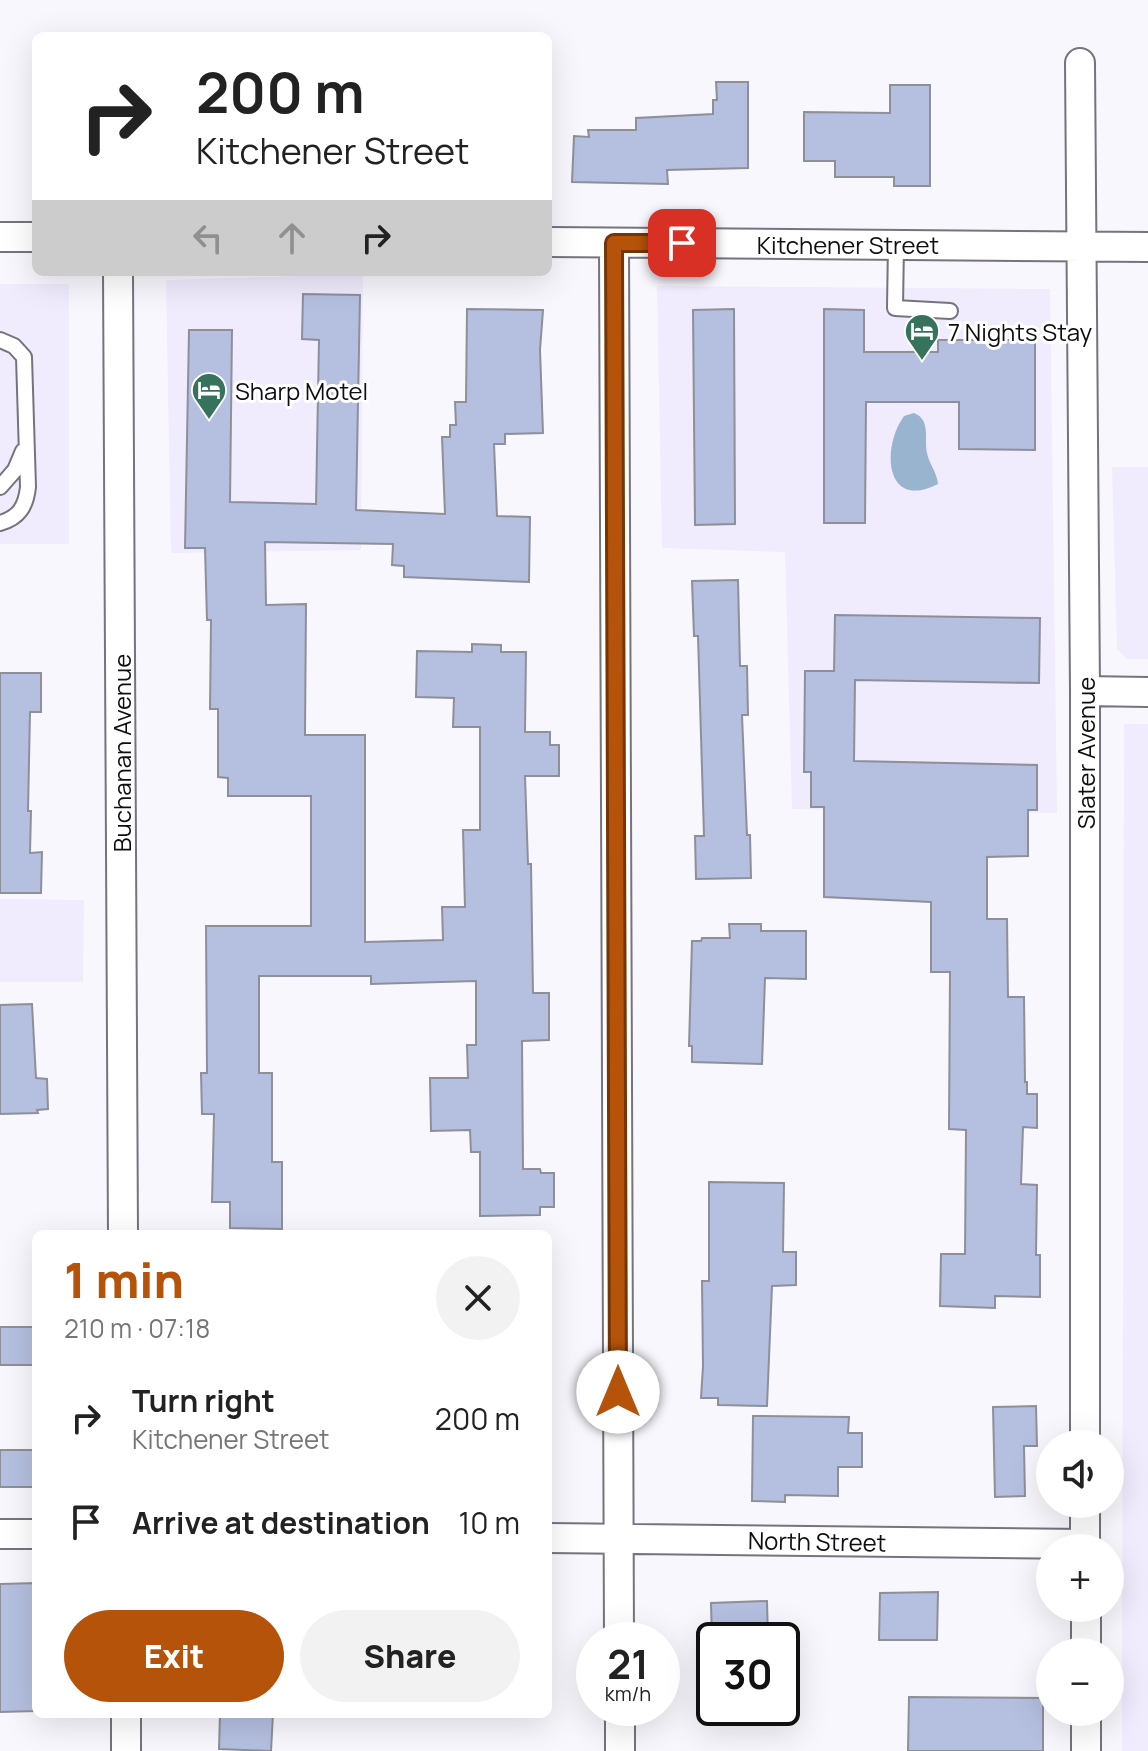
<!DOCTYPE html>
<meta charset="utf-8">
<style>
:root{--surface:#fff;--page:#f2f2f2;--text:#222;--muted:#767676;--accent:#b45309}
body{margin:0;font-family:Manrope,sans-serif;background:var(--page);color:var(--text);height:100vh;display:flex;flex-direction:column;font-size:30px;white-space:nowrap}
*{box-sizing:border-box;margin:0}
p{font-size:26px;color:var(--muted)}
.icon{flex:none;width:44px;height:44px;fill:none;stroke:currentColor;stroke-width:2;stroke-linecap:round;stroke-linejoin:round}
.map{position:relative;flex:1;overflow:hidden}
.sheet{position:absolute;left:32px;top:1230px;width:520px;height:488px;display:flex;flex-direction:column;background:var(--surface);border-radius:12px;box-shadow:0 8px 32px #0002}
.sheet>*{flex:none}
.banner{position:absolute;left:32px;top:32px;width:520px;height:244px;border-radius:12px;box-shadow:0 8px 32px #0002;background:#fff;color:var(--text);overflow:hidden}
.fabs{position:absolute;left:1036px;top:1430px;display:grid;gap:16px}
.fabs a{display:grid;place-items:center;width:88px;height:88px;border-radius:50%;background:var(--surface);box-shadow:0 8px 32px #0002;font-size:40px}
.speed{position:absolute;left:576px;top:1622px;display:flex;gap:16px;font-size:40px;font-weight:700;text-align:center}
.speed>*{display:grid;place-content:center;width:104px;height:104px;border-radius:50%;background:var(--surface);box-shadow:0 8px 32px #0002;line-height:1}
.speed small{font-size:20px;font-weight:400}
.speed .limit{border:4px solid #111;border-radius:12px;background:#fff;color:#111}
.pin{position:absolute;display:grid;place-items:center;width:68px;height:68px;color:#fff;margin:-34px;border-radius:16px;box-shadow:0 4px 12px #0006}
.me{position:absolute;width:88px;margin:-44px;rotate:0deg;stroke-linejoin:round;filter:drop-shadow(0 0 6px #0008)}
.turn{display:flex;align-items:center;gap:28px;height:168px;padding:0 32px;font-size:36px}
.turn .icon{width:104px;height:104px;stroke-width:2.5}
.turn b{display:block;font-size:56px;line-height:68px}
.lanes{display:flex;align-items:center;height:76px;padding:0 32px;background:#0003;justify-content:center;gap:40px;direction:ltr}
.lanes .off{opacity:.35}
.round{display:grid;place-items:center;flex:none;width:84px;height:84px;border-radius:42px;background:var(--page)}
.headline{display:flex;align-items:center;justify-content:space-between;height:136px;padding:0 32px}
h1{font-size:48px;font-weight:800;line-height:60px;color:var(--accent)}
.button{display:flex;gap:16px;margin-top:auto;padding:16px 32px}
.button a{flex:1;height:92px;border-radius:48px;background:var(--accent);color:#fff;font-size:32px;font-weight:800;line-height:92px;text-align:center}
.button a+a{background:var(--page);color:var(--text)}
ul{padding:0;list-style:none}
li{display:flex;align-items:center;gap:24px;height:104px;padding:0 32px}
li div{flex:1}
li b{display:block;font-size:30px}
li em{font-style:normal}
.map>svg:first-child{display:block}
.built{fill:#f0ebfd}
.water{fill:#98b4ce}
.building{fill:#b5bfe0;stroke:#8d8f99;stroke-width:2}
.lines{fill:none;stroke-linecap:round;stroke-linejoin:round}
.service-casing{stroke:#76737d;stroke-width:18}
.minor-casing{stroke:#76737d;stroke-width:32}
.service{stroke:#fff;stroke-width:14}
.minor{stroke:#fff;stroke-width:28}
.route-casing{stroke:#753606;stroke-width:20}
.route{stroke:#b45309;stroke-width:14}
.labels{text-anchor:middle;dominant-baseline:central;stroke-width:6;stroke-linejoin:round;paint-order:stroke}
.street-label{font-size:24px;fill:#0f0d11;stroke:#fff}
.poi-label{font-size:24px;fill:#0f0d11;stroke:#fff;text-anchor:start}
</style>
<div class="map">
<svg width="1148" height="1751" viewBox="0 0 1148 1751">
<rect width="100%" height="100%" fill="#f9f7fe"/>
<path class="built" d="M363,274L361,550L171,553L166,280Z
M0,284H69V544H0Z
M657,286L1050,289L1057,813L792,809L785,552L662,548Z
M1112,467H1148V659H1127L1117,649Z
M1124,724H1148V1751H1122Z
M0,899L84,900L83,982H0Z"/>
<path class="water" d="M914,413C931,420 924,438 927,453C929,464 937,472 938,484C885,511 881,448 904,416Z"/>
<path class="building" d="M716,82H748V168L667,170L668,184L572,182L574,136L589,137L588,130H636V118L713,114V100H717Z
M890,85H930V186H894V177H835V161H804V112L890,113Z
M303,294L360,295L356,510L445,514L442,437H450V425H456L455,402H466L467,309L543,310L540,350L543,433L505,434V444H494L497,516L530,517L529,582L404,577V566L392,565L393,544L265,542L266,605L306,604L305,735H365V942L443,940L442,907H465L463,830H480V727H453L454,698L416,697L417,651L472,652V644L501,645V652H526L525,732H550V745H559V776H525L528,864H531L533,993H549V1040L522,1041L523,1169H540L541,1173H554V1207H540V1215L480,1216V1152H471L470,1130L431,1131L430,1078H468L467,1045H476V981L371,984V976H259V1073H272V1162H282V1229L230,1228V1202H212L214,1114H202L201,1073H207L206,926H311V796H228V778L218,777V709H210L211,620H207L205,548H185L189,330H232L230,502L316,504L319,340L302,339Z
M734,309L735,524L695,525L693,310Z
M824,309L864,310V352H938V340H1035V450L959,449V402H866L865,523H824Z
M738,580L740,666H747L748,715H742L747,835H750L751,878L696,879L695,836H704L698,636H694L692,581Z
M835,615L1040,618L1039,683L855,680L854,761L1037,765V810H1028V856L987,857V919H1007L1008,997H1024L1025,1082H1027V1094H1037V1128L1023,1127L1021,1184L1037,1185L1036,1255H1040V1297L995,1296V1308L940,1306L941,1254H965L966,1130L949,1129L950,972H931V902L824,897V807H811V772H804L805,671H834Z
M0,673H41V712H30L28,811H31L30,853L42,852L41,893H0Z
M729,924H761V931H806V979L765,978L762,1064L692,1062V1046H689L692,941H701L702,938H730Z
M32,1004L36,1078L47,1079L48,1109L37,1110L38,1113L0,1114V1005Z
M709,1182L784,1183L783,1252H796V1285L772,1286L767,1406L718,1405V1398H701L703,1366L702,1281H709Z
M0,1327H36V1365H0Z
M1036,1406L1037,1446H1024L1025,1496L995,1497L993,1407Z
M753,1416L849,1417L848,1433H862V1467H838V1496L785,1495V1502L752,1501Z
M0,1450H36V1487H0Z
M36,1583V1711L0,1712V1584Z
M938,1592L937,1640H879L880,1593Z
M767,1601L768,1640H712L711,1603Z
M909,1697L1043,1698V1751H908Z
M220,1714H273L271,1751L219,1749Z"/>
<g class="lines">
<g class="service-casing">
<path id="service" d="M896,244L895,308L950,311
M0,340L14,346L24,357L28,487C26,506 19,518 0,523
M0,487L15,470L23,451"/>
</g>
<g class="minor-casing">
<path id="minor" d="M1080,63L1085,691V1444
M0,237H36
M548,242L1148,247
M614,243L619,1640
M118,272L123,1234
M1085,691L1148,692
M1085,1504V1548
M0,1534H36
M548,1538L1085,1544
M1086,1608V1652
M620,1708V1751
M1086,1712V1751
M126,1714V1751"/>
</g>
<use href="#service" class="service"/>
<use href="#minor" class="minor"/>
</g>
<g class="lines">
<g class="route-casing">
<path id="route" d="M618,1392L614,243H682"/>
</g>
<use href="#route" class="route"/>
</g>
<defs>
<g id="hotel-pin" transform="scale(1.8)"><path d="M0 17L-7.5 6A9.5 9.5 0 1 1 7.5 6Z" fill="#37725c" stroke="#fff"/><path d="M-6-4.5h1.5V1H6V5H4.5V3h-9V5H-6ZM-4 0a1.8 1.8 0 1 1 3.6 0ZM.5 0V-2.5h3Q6-2.5 6 0Z" fill="#fff"/></g>
</defs>
<g fill-rule="evenodd">
<use href="#hotel-pin" x="922" y="331"/>
<use href="#hotel-pin" x="209" y="390"/>
</g>
<g class="labels">
<g class="street-label">
<text x="848" y="244">Kitchener Street</text>
<text transform="translate(121 753) rotate(-90)">Buchanan Avenue</text>
<text transform="translate(1085 753) rotate(-90)">Slater Avenue</text>
<text transform="translate(817 1541) rotate(1)">North Street</text>
</g>
<g class="poi-label">
<text x="948" y="331">7 Nights Stay</text>
<text x="235" y="390">Sharp Motel</text>
</g>
</g>
</svg>
<div class="fabs">
<a><svg class="icon" aria-label="sound" viewBox="0 0 24 24"><path d="M4 9h4l5-4v14l-5-4H4zM17 9q2 3 0 6"/></svg></a>
<a>+</a>
<a>−</a>
</div>
<div class="speed"><div>21<small>km/h</small></div><div class="limit">30</div></div>
<div class="pin" style="left:682px;top:243px;background:#d93025"><svg class="icon" aria-label="arrive" viewBox="0 0 24 24"><path d="M6 21V4h12l-3 4 3 4H6"/></svg></div>
<svg class="me" style="left:618px;top:1392px" viewBox="-20 -20 40 40"><circle r="19" fill="#fff"/><path d="M0-13L10 11 0 6-10 11z" fill="#b45309"/></svg>
<div class="banner">
<div class="turn"><svg class="icon" aria-label="right" viewBox="0 0 24 24"><path d="M7 20v-9h11M14 6l5 5-5 5"/></svg><div><b>200 m</b>Kitchener Street</div></div>
<div class="lanes"><svg class="icon off" aria-label="left" viewBox="0 0 24 24"><path d="M17 20v-9H6M10 6l-5 5 5 5"/></svg><svg class="icon off" aria-label="ahead" viewBox="0 0 24 24"><path d="M12 20V5M6 11l6-6 6 6"/></svg><svg class="icon" aria-label="right" viewBox="0 0 24 24"><path d="M7 20v-9h11M14 6l5 5-5 5"/></svg></div>
</div>
<section class="sheet">
<div class="headline"><div><h1>1 min</h1><p>210 m · 07:18</p></div><a class="round"><svg class="icon" aria-label="close" viewBox="0 0 24 24"><path d="M6 6l12 12M18 6L6 18"/></svg></a></div>
<ul>
<li><svg class="icon" aria-label="right" viewBox="0 0 24 24"><path d="M7 20v-9h11M14 6l5 5-5 5"/></svg><div><b>Turn right</b><p>Kitchener Street</p></div><em>200 m</em></li>
<li><svg class="icon" aria-label="arrive" viewBox="0 0 24 24"><path d="M6 21V4h12l-3 4 3 4H6"/></svg><div><b>Arrive at destination</b></div><em>10 m</em></li>
</ul>
<div class="button"><a>Exit</a><a>Share</a></div>
</section>
</div>
